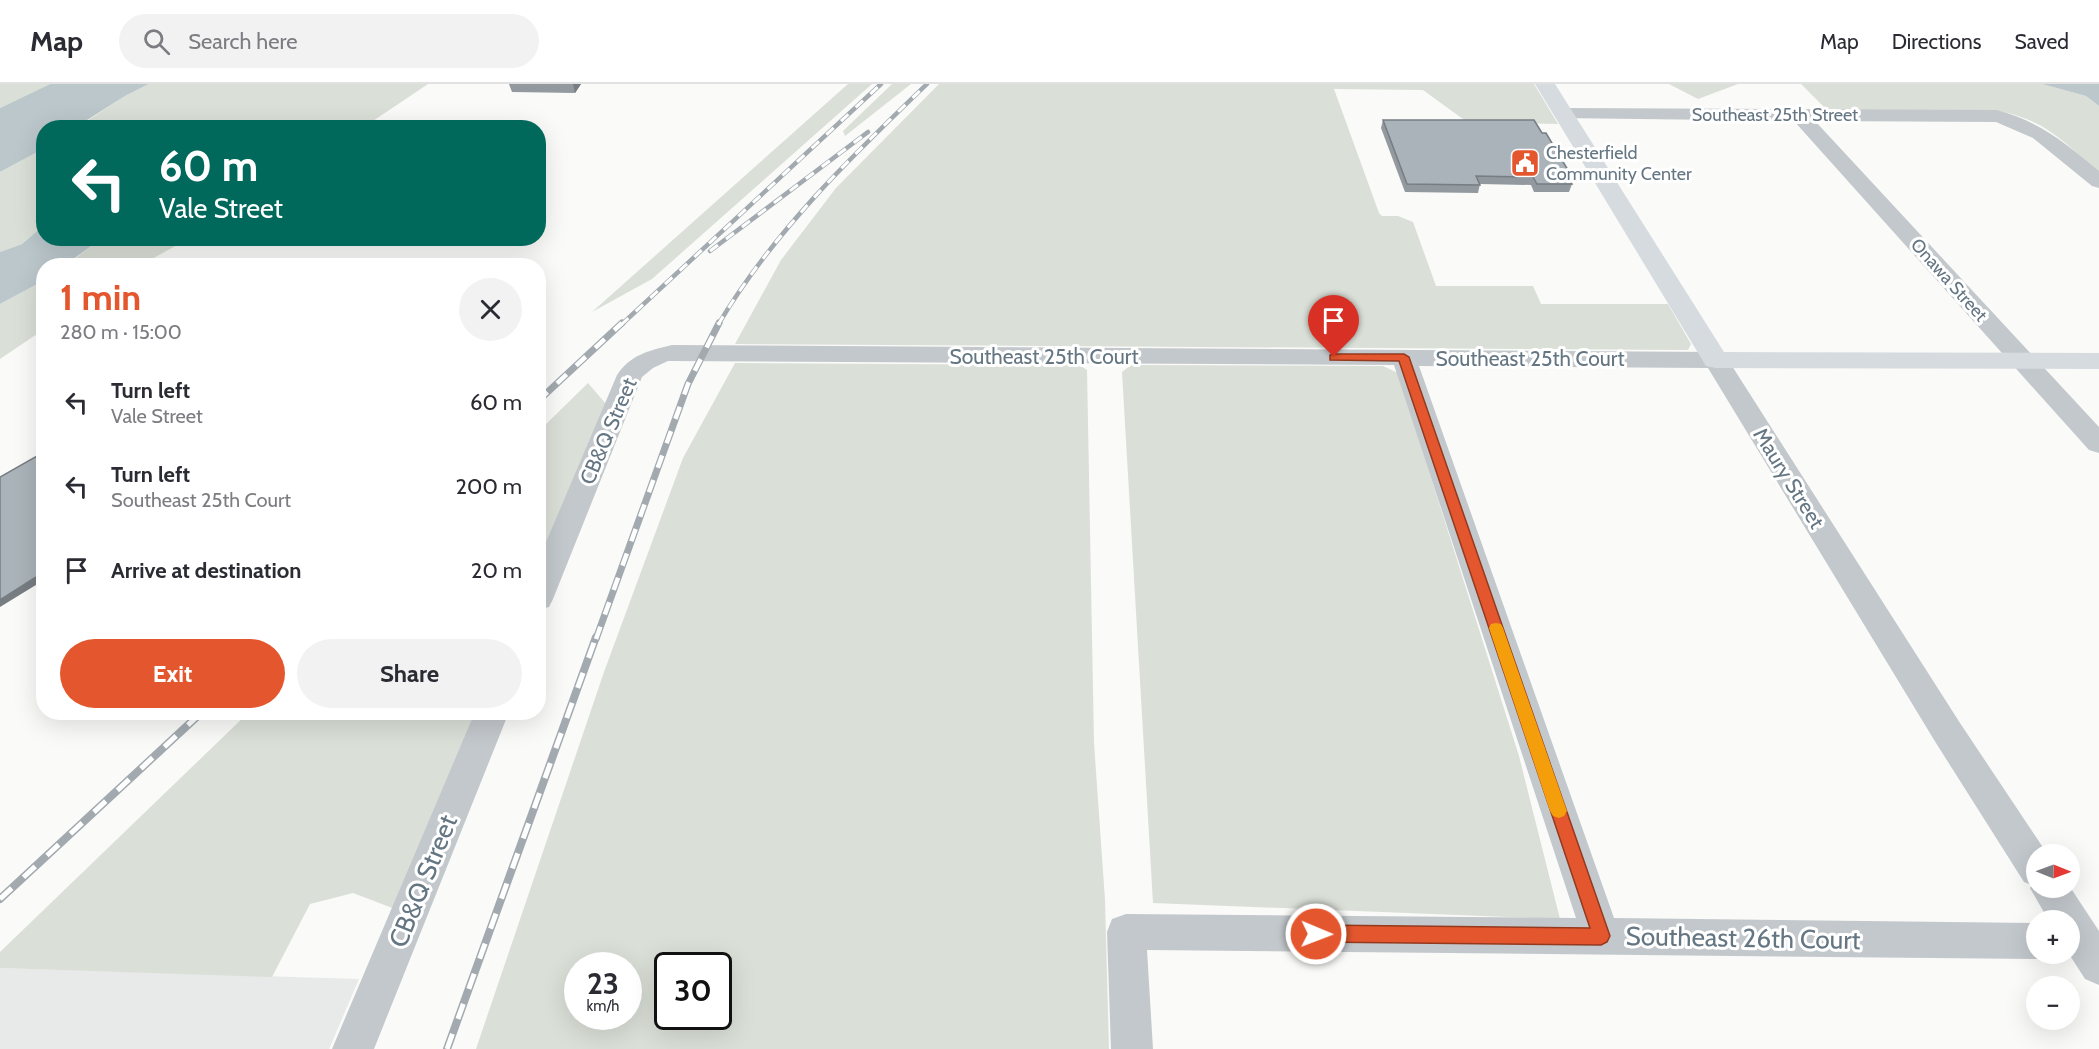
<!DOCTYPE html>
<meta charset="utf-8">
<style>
:root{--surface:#fff;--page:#f2f2f3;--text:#2b2b33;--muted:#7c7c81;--line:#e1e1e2;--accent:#e4572e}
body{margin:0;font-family:Cabin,sans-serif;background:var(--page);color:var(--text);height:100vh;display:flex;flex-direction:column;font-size:22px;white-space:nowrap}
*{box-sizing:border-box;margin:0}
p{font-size:20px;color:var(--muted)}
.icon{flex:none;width:33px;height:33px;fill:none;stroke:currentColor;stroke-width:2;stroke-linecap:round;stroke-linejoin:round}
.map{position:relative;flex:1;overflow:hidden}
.details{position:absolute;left:36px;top:174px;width:510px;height:462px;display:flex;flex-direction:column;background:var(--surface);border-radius:24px;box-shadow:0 6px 24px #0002}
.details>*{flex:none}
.top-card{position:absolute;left:36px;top:36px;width:510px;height:126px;border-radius:24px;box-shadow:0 6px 24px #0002;background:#00695c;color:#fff;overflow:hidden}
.needle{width:39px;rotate:91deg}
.controls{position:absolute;left:2026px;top:760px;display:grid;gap:12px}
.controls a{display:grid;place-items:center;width:54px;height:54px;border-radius:50%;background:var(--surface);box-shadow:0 6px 24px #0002;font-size:30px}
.speed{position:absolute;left:564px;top:868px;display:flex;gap:12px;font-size:30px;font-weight:700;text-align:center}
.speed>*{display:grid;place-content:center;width:78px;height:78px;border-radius:50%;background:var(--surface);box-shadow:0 6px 24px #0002;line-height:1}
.speed small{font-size:15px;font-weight:400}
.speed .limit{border:3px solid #111;border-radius:9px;background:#fff;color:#111}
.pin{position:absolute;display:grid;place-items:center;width:51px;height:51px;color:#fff;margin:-62px -26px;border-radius:50% 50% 50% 0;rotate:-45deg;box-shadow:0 0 6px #0007}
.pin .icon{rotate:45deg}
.me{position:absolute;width:66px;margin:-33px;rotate:91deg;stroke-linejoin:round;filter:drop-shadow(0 0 4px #0008)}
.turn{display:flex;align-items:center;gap:21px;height:126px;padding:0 24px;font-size:27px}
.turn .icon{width:78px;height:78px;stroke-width:2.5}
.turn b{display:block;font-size:42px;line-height:51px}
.round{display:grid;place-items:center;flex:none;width:63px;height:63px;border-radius:32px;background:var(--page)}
.headline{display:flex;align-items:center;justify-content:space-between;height:102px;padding:0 24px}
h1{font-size:36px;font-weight:700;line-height:45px;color:var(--accent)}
.cta{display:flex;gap:12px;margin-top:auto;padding:12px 24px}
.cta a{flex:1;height:69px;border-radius:36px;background:var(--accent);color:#fff;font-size:24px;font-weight:700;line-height:69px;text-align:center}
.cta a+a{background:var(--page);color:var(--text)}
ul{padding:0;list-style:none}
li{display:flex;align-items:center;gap:18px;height:84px;padding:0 24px}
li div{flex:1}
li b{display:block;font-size:22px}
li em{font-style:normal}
header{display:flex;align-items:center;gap:36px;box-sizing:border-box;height:84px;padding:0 30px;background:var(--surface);border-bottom:2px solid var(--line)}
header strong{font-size:28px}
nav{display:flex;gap:33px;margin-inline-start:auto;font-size:21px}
.search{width:420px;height:54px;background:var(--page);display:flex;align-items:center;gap:15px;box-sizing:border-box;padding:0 21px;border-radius:33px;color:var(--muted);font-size:22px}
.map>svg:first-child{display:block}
.built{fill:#e8e9e9}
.green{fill:#dadfd7;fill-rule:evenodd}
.water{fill:#bbc7cb}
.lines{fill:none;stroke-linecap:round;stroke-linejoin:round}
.minor{fill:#c3c8cc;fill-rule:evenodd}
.major{fill:#d6dbdf;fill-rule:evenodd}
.rail-far2-casing{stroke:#a2aab0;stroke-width:4.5}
.rail-far1-casing{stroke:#a2aab0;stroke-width:7}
.rail-casing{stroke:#a2aab0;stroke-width:8}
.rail-far2{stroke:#fff;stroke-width:3;stroke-dasharray:10;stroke-linecap:butt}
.rail-far1{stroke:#fff;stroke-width:4.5;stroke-dasharray:13;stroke-linecap:butt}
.rail{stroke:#fff;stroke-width:5;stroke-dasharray:16;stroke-linecap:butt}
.wall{fill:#929a9f}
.shaded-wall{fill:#777d82}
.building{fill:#aab3b9;stroke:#777d82;stroke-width:1.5}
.route{fill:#e4572e;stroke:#94391e;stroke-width:1.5}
.slow{fill:#f59e0b}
.labels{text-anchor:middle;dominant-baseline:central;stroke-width:6;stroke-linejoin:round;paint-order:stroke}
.far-street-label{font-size:18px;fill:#657683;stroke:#fff}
.far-poi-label{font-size:18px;fill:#657683;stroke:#fff;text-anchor:start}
.street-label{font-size:21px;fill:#657683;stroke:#fff}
.near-street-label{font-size:26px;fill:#657683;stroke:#fff}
</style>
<header>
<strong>Map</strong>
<div class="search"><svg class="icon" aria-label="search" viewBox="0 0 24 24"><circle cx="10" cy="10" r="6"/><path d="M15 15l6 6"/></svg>Search here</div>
<nav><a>Map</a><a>Directions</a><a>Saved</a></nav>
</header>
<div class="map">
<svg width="2099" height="965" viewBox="0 0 2099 965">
<rect width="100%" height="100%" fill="#fafaf8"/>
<path class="built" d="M0,884L359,895L329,965H0Z"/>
<path class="green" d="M0,0H50L0,24Z
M149,0H428L364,43L76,44L125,12Z
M848,0H872L652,195L592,228Z
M892,0H911L845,52L843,47Z
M939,0H1534L1558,40L1467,38L1423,6L1334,5L1379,129L1382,132H1398L1413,138L1436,202H1533L1541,220H1668L1691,260L1688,266L735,260L781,176L836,104Z
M1669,0H1738L1698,15Z
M1801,0H2042L2086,12L2099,22V88C2062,57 2044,34 1993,26L1828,27Z
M43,65V142L22,160L0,168V88Z
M101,155H188L141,181L65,182Z
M43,197V246L0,275V220Z
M735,279L1079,281L1087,286L1094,659L1105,816L1109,965H476L604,588L683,374ZM578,882H628V933H578ZM668,882H718V933H668Z
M1131,281L1383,282L1398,289L1519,672L1560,835L1153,819L1122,288Z
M588,299L606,320L539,485V347Z
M248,629H478L395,825L353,809L310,820L272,893L0,884V868Z"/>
<path class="water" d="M50,0H149L125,12L76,43L44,44L43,65L0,88V24Z
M2042,0H2099V22L2086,12Z
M43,142L44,154L101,155L65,181L44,182L43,197L0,220V168L22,160Z"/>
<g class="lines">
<path class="minor" d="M1565,24L1997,26C2039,37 2067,60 2099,87V104L2092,102L2033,54L1996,38L1815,37L2099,343V369L2089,366L1794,37L1558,34L1555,30L1558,26Z
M672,261L1716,268L1725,271L1960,639L2048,771H2037V804L2070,803L2099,847V901L2085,895L2069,870L2070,837H2049L2030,804L2032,801L2024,798L1936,659L1708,284L1419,282L1614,834L2037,839V870H2051L2037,875L1147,866L1153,965H1111L1107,848L1112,835L1126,830L1576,834L1394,281L668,277L653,284L642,293L553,515L549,523L538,526V477L617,291C630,271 650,266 672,261Z
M475,628H509L374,965H332Z"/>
<path class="major" d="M1535,0H1555L1724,268L2099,269V285L1716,284L1706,282Z"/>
<g class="rail-far2-casing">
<path id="rail-far2" d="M710,167L868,48
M621,241L881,0
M718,241C773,148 850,74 927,0"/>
</g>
<g class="rail-far1-casing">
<path id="rail-far1" d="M538,317L622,239
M596,555L688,300L719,239"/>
</g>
<g class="rail-casing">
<path id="rail" d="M0,815L202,628
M447,965L596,553"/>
</g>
<use href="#rail-far2" class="rail-far2"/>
<use href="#rail-far1" class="rail-far1"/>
<use href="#rail" class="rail"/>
</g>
<path class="wall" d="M509,0H581L575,9L512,8Z
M1383,36L1542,49L1568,86L1566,90L1572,100L1569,108H1534L1531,101L1480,100L1478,109L1405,108L1381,44Z"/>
<path class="shaded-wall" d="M573,0H581L575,9Z
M44,488V496L0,523V516Z"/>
<path class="building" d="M1383,36H1534L1542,49H1546L1568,86H1564L1572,100H1537L1533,93L1476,92L1480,101L1407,100Z
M44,368V488L0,516V393Z"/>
<path class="route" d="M1334,270H1404L1409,273L1610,852L1607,858L1601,861L1316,858L1310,855L1307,850L1310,844L1316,841L1590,844L1399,277L1330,276V271Z"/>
<path class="slow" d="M1496,539L1501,540L1503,544L1567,727L1564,732L1559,734L1553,732L1550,727L1489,544L1491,540Z"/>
<defs>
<g id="civic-square" transform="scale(1.5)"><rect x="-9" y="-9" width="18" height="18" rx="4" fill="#e4572e" stroke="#fff"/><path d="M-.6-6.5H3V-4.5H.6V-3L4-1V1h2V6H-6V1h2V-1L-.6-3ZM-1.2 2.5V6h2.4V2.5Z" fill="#fff"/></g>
</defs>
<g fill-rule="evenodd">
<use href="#civic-square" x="1525" y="79"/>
</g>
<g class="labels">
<g class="far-street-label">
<text x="1775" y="31">Southeast 25th Street</text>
<text transform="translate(1949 196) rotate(48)">Onawa Street</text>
</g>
<g class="far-poi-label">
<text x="1546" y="69">Chesterfield<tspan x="1546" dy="21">Community Center</tspan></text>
</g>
<g class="street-label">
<text x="1044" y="272">Southeast 25th Court</text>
<text x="1530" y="274">Southeast 25th Court</text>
<text transform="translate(608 347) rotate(-67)">CB&amp;Q Street</text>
<text transform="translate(1789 394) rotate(58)">Maury Street</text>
</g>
<g class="near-street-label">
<text transform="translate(423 797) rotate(-68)">CB&amp;Q Street</text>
<text transform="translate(1743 854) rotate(1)">Southeast 26th Court</text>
</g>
</g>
</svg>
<div class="controls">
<a><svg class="needle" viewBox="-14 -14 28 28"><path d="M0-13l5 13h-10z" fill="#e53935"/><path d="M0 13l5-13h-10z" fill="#7c7c81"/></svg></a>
<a>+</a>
<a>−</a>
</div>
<div class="speed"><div>23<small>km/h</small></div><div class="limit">30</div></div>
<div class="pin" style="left:1334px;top:273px;background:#d93025"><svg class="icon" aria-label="arrive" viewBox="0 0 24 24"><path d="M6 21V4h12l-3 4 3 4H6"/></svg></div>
<svg class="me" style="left:1316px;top:850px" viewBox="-20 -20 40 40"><circle r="17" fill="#e4572e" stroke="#fff" stroke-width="3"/><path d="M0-11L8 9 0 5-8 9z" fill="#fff"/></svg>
<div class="top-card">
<div class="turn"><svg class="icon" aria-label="left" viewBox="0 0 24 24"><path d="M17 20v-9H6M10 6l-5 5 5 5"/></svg><div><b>60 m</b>Vale Street</div></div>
</div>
<section class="details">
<div class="headline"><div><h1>1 min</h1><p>280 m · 15:00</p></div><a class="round"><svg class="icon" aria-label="close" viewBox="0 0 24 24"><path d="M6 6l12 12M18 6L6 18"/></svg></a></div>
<ul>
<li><svg class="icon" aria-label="left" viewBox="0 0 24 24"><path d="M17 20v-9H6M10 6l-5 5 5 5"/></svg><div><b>Turn left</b><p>Vale Street</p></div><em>60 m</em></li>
<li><svg class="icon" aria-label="left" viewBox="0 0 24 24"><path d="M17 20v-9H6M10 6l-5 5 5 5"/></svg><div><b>Turn left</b><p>Southeast 25th Court</p></div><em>200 m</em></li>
<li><svg class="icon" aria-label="arrive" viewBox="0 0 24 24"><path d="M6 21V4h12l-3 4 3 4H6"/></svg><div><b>Arrive at destination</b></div><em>20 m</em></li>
</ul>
<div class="cta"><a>Exit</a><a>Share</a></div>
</section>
</div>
